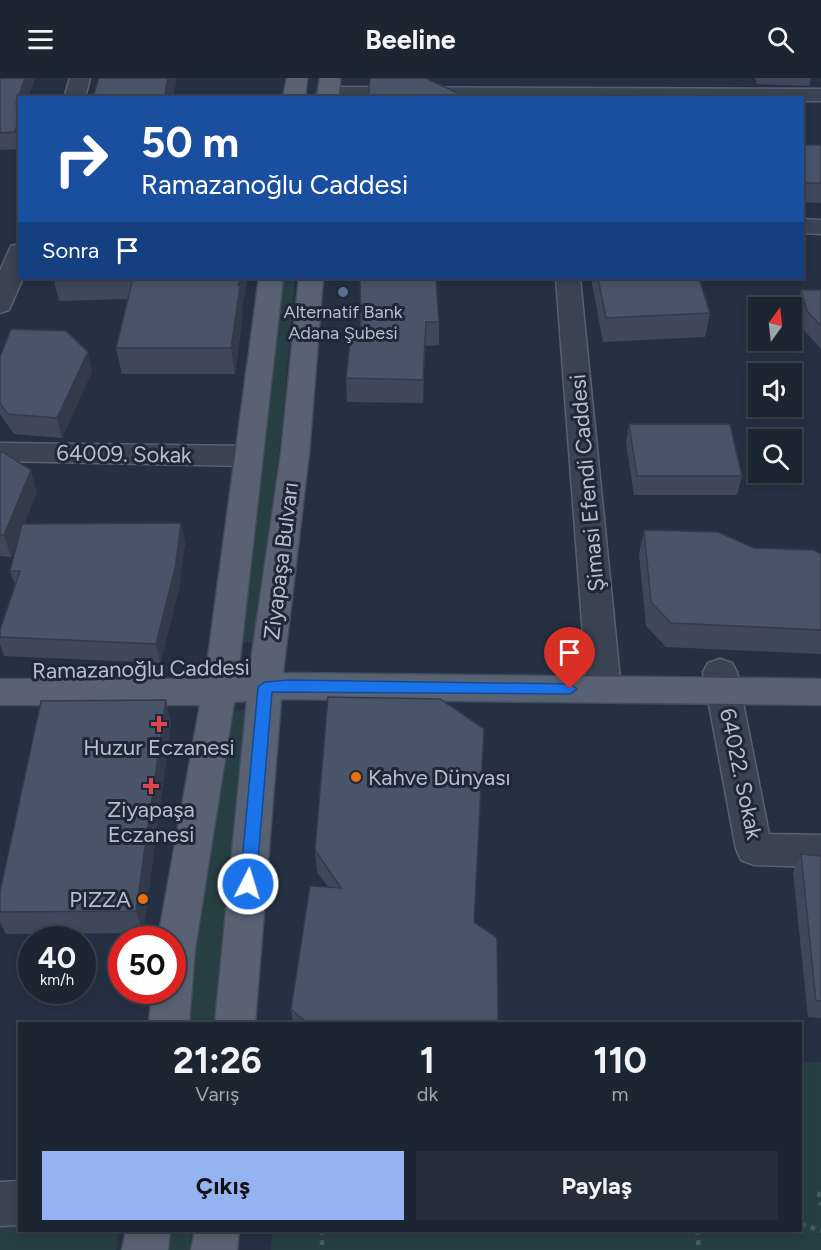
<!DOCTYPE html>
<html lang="tr">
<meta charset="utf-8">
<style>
:root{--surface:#1c2532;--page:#252d3a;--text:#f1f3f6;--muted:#a0a5ac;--line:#3a424d;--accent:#95b2f1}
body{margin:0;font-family:Figtree,sans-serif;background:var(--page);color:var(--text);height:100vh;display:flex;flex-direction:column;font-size:22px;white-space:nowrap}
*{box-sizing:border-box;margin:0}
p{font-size:20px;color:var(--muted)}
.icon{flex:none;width:33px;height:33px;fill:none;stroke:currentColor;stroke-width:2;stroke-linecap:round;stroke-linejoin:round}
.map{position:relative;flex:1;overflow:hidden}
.side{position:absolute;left:18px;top:944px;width:784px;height:210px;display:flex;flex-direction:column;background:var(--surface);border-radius:0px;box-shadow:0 3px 9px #0003,0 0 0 2px var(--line)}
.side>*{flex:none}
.top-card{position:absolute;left:18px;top:18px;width:786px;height:183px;border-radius:0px;box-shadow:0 3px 9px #0003,0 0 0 2px var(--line);background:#1a4fa0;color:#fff;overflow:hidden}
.needle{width:39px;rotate:15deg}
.controls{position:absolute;left:748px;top:219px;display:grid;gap:12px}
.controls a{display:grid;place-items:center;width:54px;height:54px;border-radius:0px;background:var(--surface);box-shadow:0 3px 9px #0003,0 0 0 2px var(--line);font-size:30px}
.speed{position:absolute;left:18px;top:848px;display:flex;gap:12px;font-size:30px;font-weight:700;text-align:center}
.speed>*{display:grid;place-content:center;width:78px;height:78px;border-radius:50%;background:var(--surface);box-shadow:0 3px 9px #0003,0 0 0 2px var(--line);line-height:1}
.speed small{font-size:15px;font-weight:400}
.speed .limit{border:9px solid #d22;background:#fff;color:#111}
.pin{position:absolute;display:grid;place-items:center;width:51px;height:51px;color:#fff;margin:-62px -26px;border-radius:50% 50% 50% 0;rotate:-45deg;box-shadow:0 0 6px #0007}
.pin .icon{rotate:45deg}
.me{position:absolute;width:66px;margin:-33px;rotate:5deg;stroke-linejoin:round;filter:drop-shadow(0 0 4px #0008)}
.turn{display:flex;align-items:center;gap:21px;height:126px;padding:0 24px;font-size:27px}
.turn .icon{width:78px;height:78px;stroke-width:2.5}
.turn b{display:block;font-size:42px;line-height:51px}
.then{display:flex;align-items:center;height:57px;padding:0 24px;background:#0003;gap:12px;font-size:22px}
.eta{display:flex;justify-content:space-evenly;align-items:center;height:102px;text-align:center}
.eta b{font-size:36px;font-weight:700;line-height:42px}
.button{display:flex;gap:12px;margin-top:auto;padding:12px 24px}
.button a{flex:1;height:69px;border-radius:0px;background:var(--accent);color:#111;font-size:24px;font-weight:700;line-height:69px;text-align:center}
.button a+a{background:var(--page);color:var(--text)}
header{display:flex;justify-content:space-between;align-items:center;height:78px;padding:0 24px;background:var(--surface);font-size:27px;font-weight:700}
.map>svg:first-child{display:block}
.green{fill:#273f44}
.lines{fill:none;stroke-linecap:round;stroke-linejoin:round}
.minor-casing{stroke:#586170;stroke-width:3}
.major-casing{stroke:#434c5c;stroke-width:3}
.path{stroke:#465c60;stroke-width:4.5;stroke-dasharray:5 5;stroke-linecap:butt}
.minor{fill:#3a4352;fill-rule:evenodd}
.major{fill:#586272;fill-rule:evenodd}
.wall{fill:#3f485a}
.shaded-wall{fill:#333b4a}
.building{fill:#495469;stroke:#333b4a;stroke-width:1.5}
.route{fill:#1a73e8;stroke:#114b97;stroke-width:1.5}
.service-dot{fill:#5c6f8a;stroke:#1e2838;stroke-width:2}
.health-dot{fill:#e0444e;stroke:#1e2838;stroke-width:2}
.food-dot{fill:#e8710a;stroke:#1e2838;stroke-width:2}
.labels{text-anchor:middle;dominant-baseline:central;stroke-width:6;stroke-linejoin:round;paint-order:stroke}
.far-poi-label{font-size:18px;fill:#b7becc;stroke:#1e2838}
.street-label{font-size:22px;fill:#b7becc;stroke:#1e2838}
.poi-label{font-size:22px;fill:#b7becc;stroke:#1e2838}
</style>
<header><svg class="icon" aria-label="menu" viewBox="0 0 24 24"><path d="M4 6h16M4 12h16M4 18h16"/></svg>Beeline<svg class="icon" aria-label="search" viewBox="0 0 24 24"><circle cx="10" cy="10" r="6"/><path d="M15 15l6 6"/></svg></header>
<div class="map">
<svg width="821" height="1172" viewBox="0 0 821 1172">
<rect width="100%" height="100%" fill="#253143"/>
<path class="green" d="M282,200H295L282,348L255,564H237Z
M247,632L214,945H186L227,633Z
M801,984H821V1172H271L272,1152H801Z
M19,1105L20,1152H119L116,1172H0V1106Z
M159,1152H192L190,1172H157Z"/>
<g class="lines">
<g class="minor-casing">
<path id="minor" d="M70,0H90L85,20H64Z
M328,9L821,11V23H802V20L321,19L317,15L321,11Z
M802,141L821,142V156L802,155Z
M20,166V200H23L9,232L0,235V193L11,168Z
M556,200H580L621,611L616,620L604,624L592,620L587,611Z
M0,365L247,368L257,371L261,378L257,385L247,388L0,383Z
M720,581L732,585L737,594L769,756L821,757V789L754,787L741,782L736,771L703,594L708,585Z
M20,1103V1147L0,1148V1104Z"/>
</g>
<g class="major-casing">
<path id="major" d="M287,0H307L305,20H283Z
M320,0H340L339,20H317Z
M259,200H283L238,598L249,597L281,375L299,200H323L309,375L283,595L821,601V627L281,621L255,945H215L247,623L234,624L195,871L189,945H149L152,912H172V861H158L200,627H0V601H205Z
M126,1152H170L168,1172H122Z
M195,1152H239L237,1172H191Z"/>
</g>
<path class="path" d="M821,1116H819L821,1127
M801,1146L821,1153
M322,1152V1172
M697,1152L699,1172"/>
<use href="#minor" class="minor"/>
<use href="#major" class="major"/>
</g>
<path class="wall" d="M0,0H35L28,20H20V71L0,72Z
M755,0H811L809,8L757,6Z
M802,67H821V125L802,124Z
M53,200H248L242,228L243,234L235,296H122L116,270L128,221L59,223Z
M360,200L439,244V267L425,268L423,325L347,324L346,300L361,258Z
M591,200H699L710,235L705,259L603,264Z
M801,212H821V271L802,250L797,229Z
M0,279L92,293L62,360L14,356L0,336Z
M629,346L742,398L737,417H634L626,365Z
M0,374L37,414L24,446L181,445L185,464L179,511L160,585L4,578L0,566V552L15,507L10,493L19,458L11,479L0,478Z
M644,452L754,470L821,476V576L666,569L646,548L639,476Z
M166,622L171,645L143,855L6,856L0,844V814Z
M315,772L474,844L498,945H293L291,931L328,809L317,794Z
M801,776L821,778V940L808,939L793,794Z"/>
<path class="shaded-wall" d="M25,0H35L28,20H20V71L15,54L16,26Z
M168,0H177L173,20H164Z
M240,200H248L242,228L243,234L235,296L231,270L238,207Z
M426,244L425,268L423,325V302Z
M88,274L92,293L62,360L57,340Z
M31,392L37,414L11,479L4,457Z
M181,445L185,464L179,511L160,585L156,566Z
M166,622L171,645L143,855L136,833Z"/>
<path class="building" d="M0,0H25L16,26H20V37L15,54L0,55Z
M99,0H168L164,20H82L93,19Z
M370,0H425L458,15V20H368Z
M802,67H821V105H802Z
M133,200H240L238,207L240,208L231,270H116Z
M360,200H436L439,244H426L423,302L346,300L351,257L361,258Z
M598,200H699L710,235L606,240Z
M801,212H821V248L807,233Z
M11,251L66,253L88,274L57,340L8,336L0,325V279Z
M629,346H730L742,398H637Z
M0,374H3L31,392L4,457H0Z
M181,445L175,491L156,566L0,559V552L20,493H10L22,446Z
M644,452L718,454L754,470L814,472L821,476V552L671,545L651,524Z
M328,619L440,621L484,651L474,844L497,860L498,945H307L291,931L310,808L341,810L315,772Z
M166,622L136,833L0,834V814L41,623Z
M801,776L821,778V923H816Z"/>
<path class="route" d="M290,602L570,606L577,611L570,616L272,614L256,806L253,811L248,813L242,811L240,806L258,609L265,604Z"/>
<circle class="service-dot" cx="343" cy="214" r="6"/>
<g class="health-dot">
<path d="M156 637h6v6h6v6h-6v6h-6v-6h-6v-6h6z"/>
<path d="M148 699h6v6h6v6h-6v6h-6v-6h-6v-6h6z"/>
</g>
<g class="food-dot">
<circle cx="356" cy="699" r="6"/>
<circle cx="143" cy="821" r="6"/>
</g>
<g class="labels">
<g class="far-poi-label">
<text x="343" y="234">Alternatif Bank<tspan x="343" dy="21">Adana Şubesi</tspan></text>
</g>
<g class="street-label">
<text transform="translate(124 376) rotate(1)">64009. Sokak</text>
<text transform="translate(587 405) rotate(-95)">Şimasi Efendi Caddesi</text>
<text transform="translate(281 483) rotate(-83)">Ziyapaşa Bulvarı</text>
<text transform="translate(141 591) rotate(-1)">Ramazanoğlu Caddesi</text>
<text transform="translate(741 696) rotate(78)">64022. Sokak</text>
</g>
<g class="poi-label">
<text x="159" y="669">Huzur Eczanesi</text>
<text x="368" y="699" text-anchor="start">Kahve Dünyası</text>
<text x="151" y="731">Ziyapaşa<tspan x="151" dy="25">Eczanesi</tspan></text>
<text x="131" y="821" text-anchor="end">PIZZA</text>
</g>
</g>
</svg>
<div class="controls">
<a><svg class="needle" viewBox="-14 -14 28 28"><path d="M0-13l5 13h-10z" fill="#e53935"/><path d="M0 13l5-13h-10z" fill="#a0a5ac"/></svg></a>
<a><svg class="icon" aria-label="sound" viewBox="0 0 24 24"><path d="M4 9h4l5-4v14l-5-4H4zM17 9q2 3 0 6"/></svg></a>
<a><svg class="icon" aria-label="search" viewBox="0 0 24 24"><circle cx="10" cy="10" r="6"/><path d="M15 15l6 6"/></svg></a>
</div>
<div class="speed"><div>40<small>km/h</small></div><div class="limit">50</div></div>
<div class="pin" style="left:570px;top:611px;background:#d93025"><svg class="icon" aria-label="arrive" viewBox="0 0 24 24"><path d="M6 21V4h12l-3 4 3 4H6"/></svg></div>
<svg class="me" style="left:248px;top:806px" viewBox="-20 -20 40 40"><circle r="17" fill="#1a73e8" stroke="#fff" stroke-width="3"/><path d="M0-11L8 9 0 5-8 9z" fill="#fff"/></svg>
<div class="top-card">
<div class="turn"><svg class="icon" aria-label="right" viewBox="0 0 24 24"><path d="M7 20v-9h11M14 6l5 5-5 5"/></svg><div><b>50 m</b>Ramazanoğlu Caddesi</div></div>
<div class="then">Sonra<svg class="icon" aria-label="arrive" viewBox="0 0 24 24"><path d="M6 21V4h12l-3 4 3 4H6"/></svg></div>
</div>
<section class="side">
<div class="eta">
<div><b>21:26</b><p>Varış</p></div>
<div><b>1</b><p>dk</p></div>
<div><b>110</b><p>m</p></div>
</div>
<div class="button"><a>Çıkış</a><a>Paylaş</a></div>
</section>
</div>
